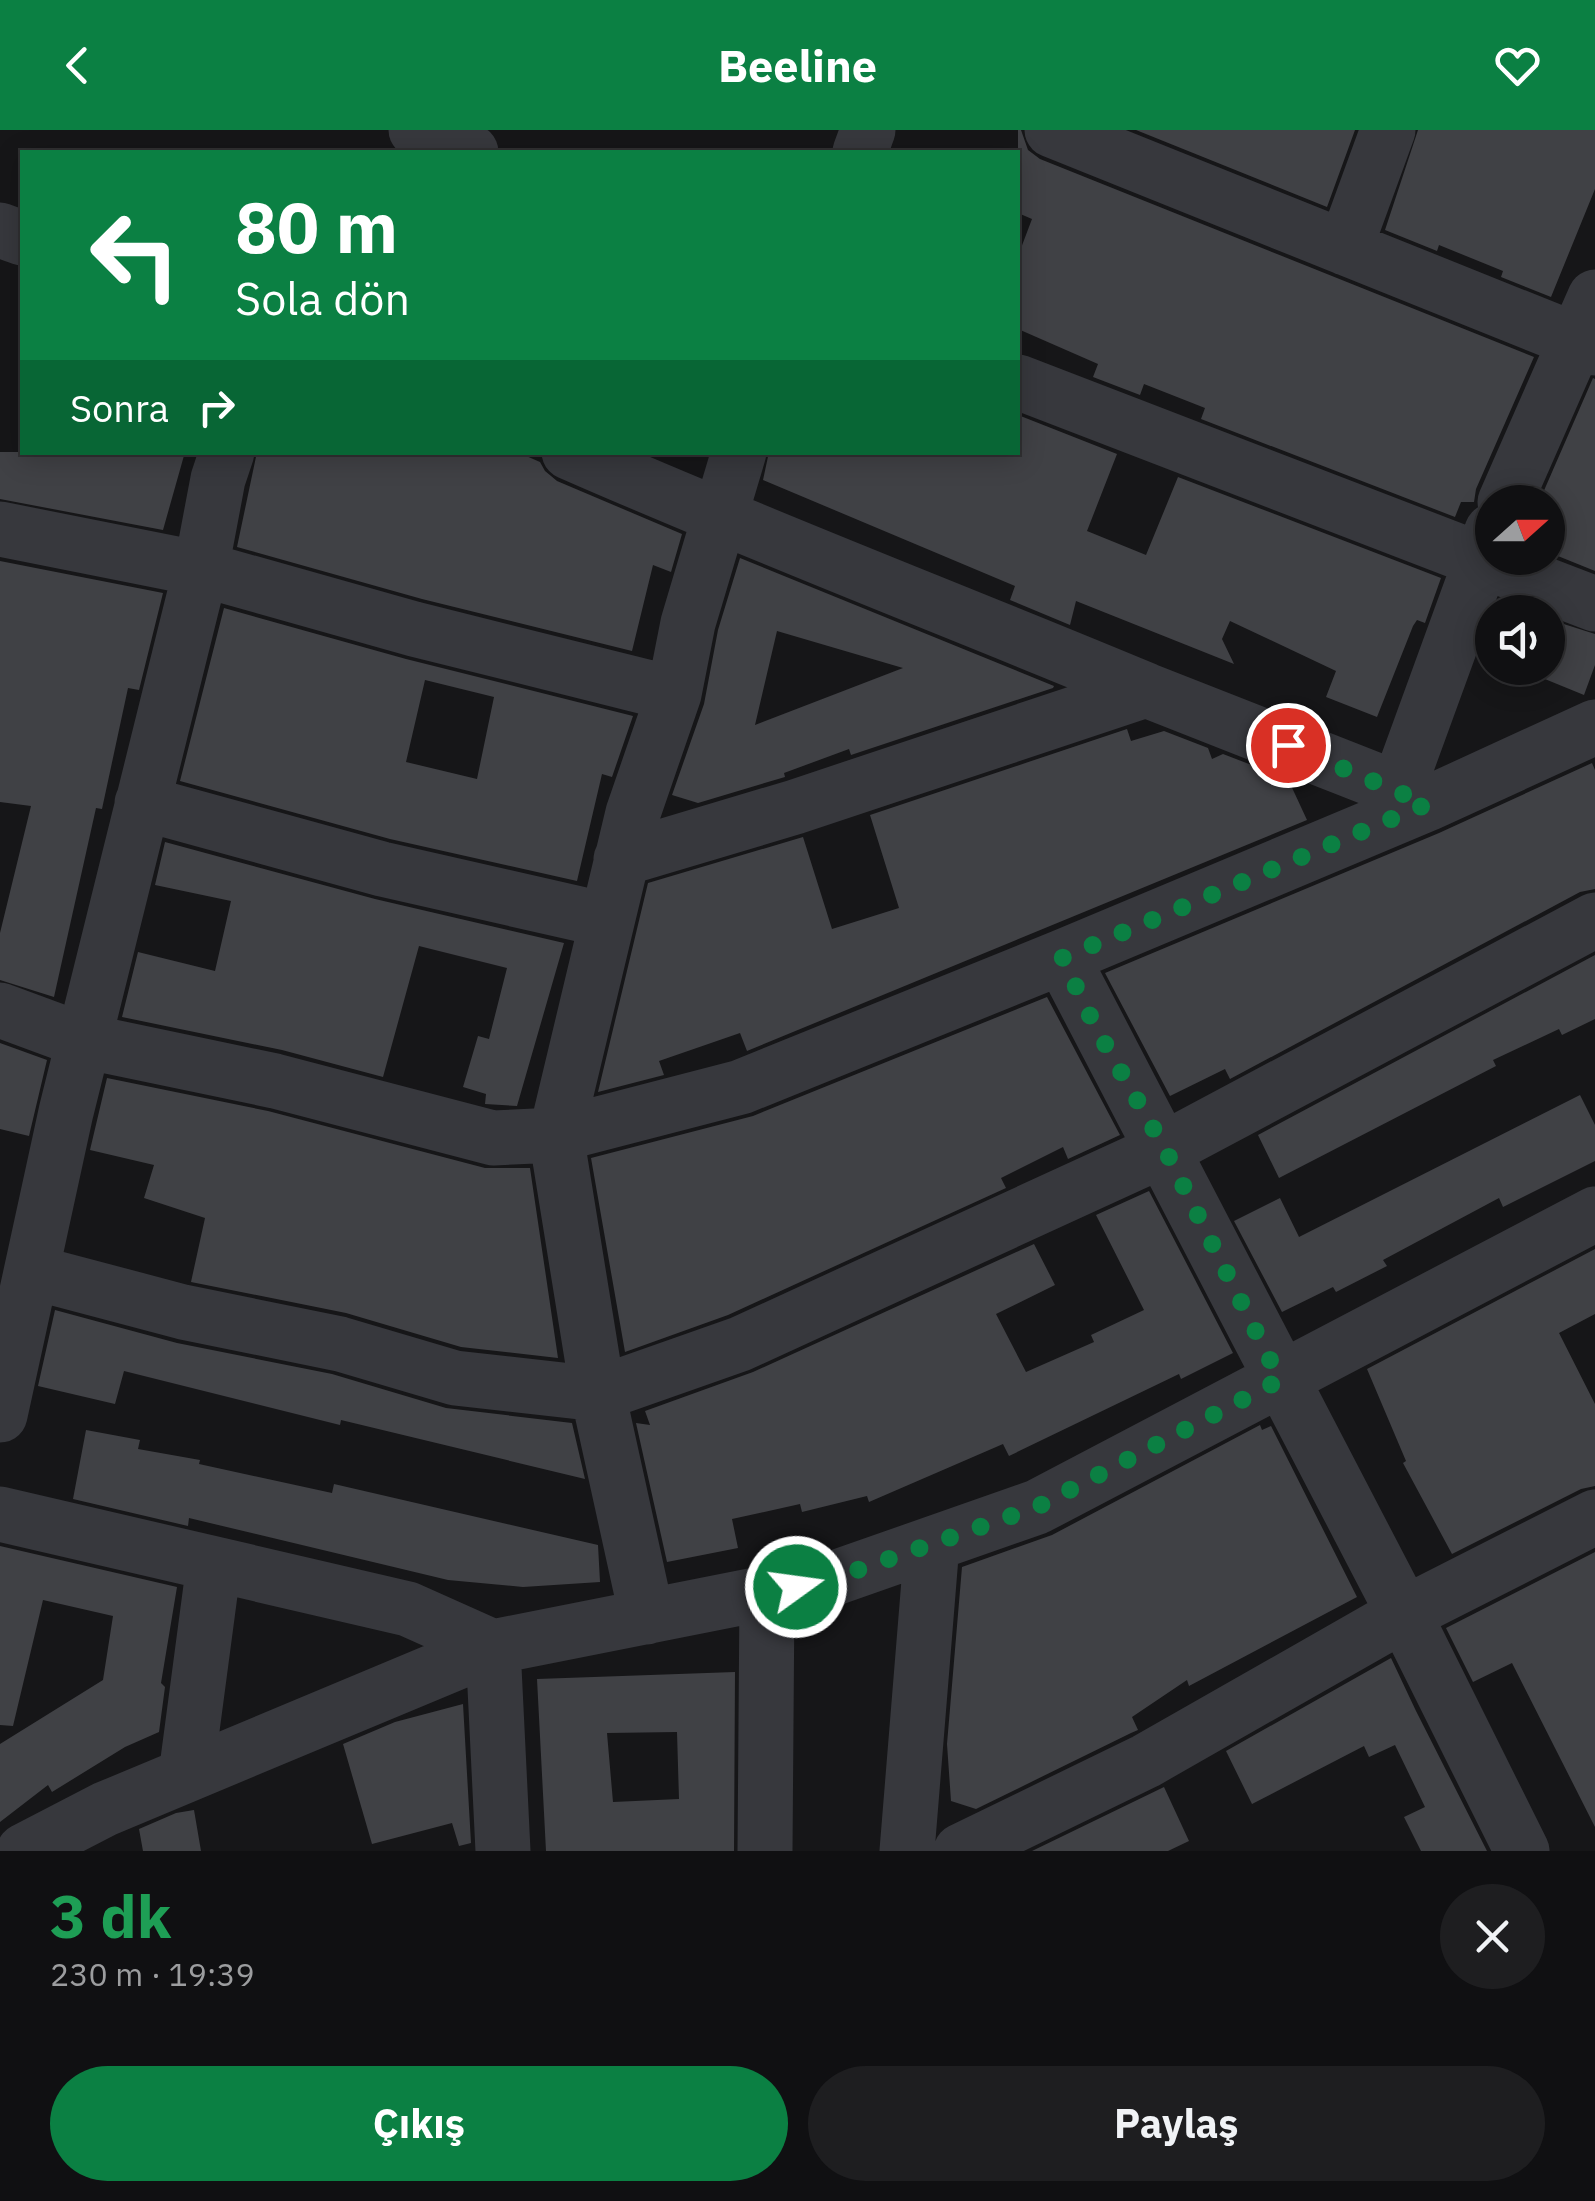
<!DOCTYPE html>
<html lang="tr">
<meta charset="utf-8">
<style>
:root{--surface:#101012;--page:#1e1e20;--text:#f1f3f6;--muted:#9c9d9f;--line:#303032;--accent:#0b8043}
body{margin:0;font-family:"IBM Plex Sans",sans-serif;background:var(--page);color:var(--text);height:100vh;display:flex;flex-direction:column;font-size:38px;white-space:nowrap}
*{box-sizing:border-box;margin:0}
p{font-size:32px;color:var(--muted)}
.icon{flex:none;width:55px;height:55px;fill:none;stroke:currentColor;stroke-width:2;stroke-linecap:round;stroke-linejoin:round}
.map{position:relative;height:1721px;overflow:hidden}
.side{display:flex;flex-direction:column;background:var(--surface);flex:1}
.side>*{flex:none}
.guide{position:absolute;left:20px;top:20px;width:1000px;height:305px;border-radius:0px;box-shadow:0 5px 25px #0003,0 0 0 2px var(--line);background:#0b8043;color:#fff;overflow:hidden}
.needle{width:65px;rotate:69deg}
.controls{position:absolute;left:1475px;top:355px;display:grid;gap:20px}
.controls a{display:grid;place-items:center;width:90px;height:90px;border-radius:50%;background:var(--surface);box-shadow:0 5px 25px #0003,0 0 0 2px var(--line);font-size:50px}
.pin{position:absolute;display:grid;place-items:center;width:85px;height:85px;color:#fff;margin:-42px;border:5px solid #fff;border-radius:50%;box-shadow:0 2px 10px #0007}
.me{position:absolute;width:110px;margin:-55px;rotate:76deg;stroke-linejoin:round;filter:drop-shadow(0 0 8px #0008)}
.turn{display:flex;align-items:center;gap:35px;height:210px;padding:0 50px;font-size:45px}
.turn .icon{width:130px;height:130px;stroke-width:2.5}
.turn b{display:block;font-size:70px;line-height:85px}
.then{display:flex;align-items:center;height:95px;padding:0 50px;background:#0003;gap:20px;font-size:38px}
.round{display:grid;place-items:center;flex:none;width:105px;height:105px;border-radius:52px;background:var(--page)}
.head{display:flex;align-items:center;justify-content:space-between;height:170px;padding:0 50px}
h1{font-size:60px;font-weight:700;line-height:75px;color:#1e9e55}
.button{display:flex;gap:20px;margin-top:auto;padding:20px 50px}
.button a{flex:1;height:115px;border-radius:60px;background:var(--accent);color:#fff;font-size:40px;font-weight:700;line-height:115px;text-align:center}
.button a+a{background:var(--page);color:var(--text)}
header{display:flex;justify-content:space-between;align-items:center;height:130px;padding:0 50px;background:var(--accent);color:#fff;font-size:45px;font-weight:700}
.map>svg:first-child{display:block}
.building{fill:#404145;fill-rule:evenodd}
.lines{fill:none;stroke-linecap:round;stroke-linejoin:round}
.minor{stroke:#37383d;stroke-width:55}
.route{stroke:#0b8043;stroke-width:18;stroke-dasharray:0 32.4}
</style>
<header><svg class="icon" aria-label="back" viewBox="0 0 24 24"><path d="M15 5l-7 7 7 7"/></svg>Beeline<svg class="icon" aria-label="heart" viewBox="0 0 24 24"><path d="M12 20l-8-8c-3-5 5-10 8-4 3-6 11-1 8 4z"/></svg></header>
<div class="map">
<svg width="1595" height="1721" viewBox="0 0 1595 1721">
<rect width="100%" height="100%" fill="#161618"/>
<path class="building" d="M1018,0H1021L1028,20L1040,29L1534,227L1476,359L1474,372H1461L1455,387L1201,289L1205,278L1144,254L1140,265L1093,247L1098,234L1018,199V126L1032,89L1018,83Z
M1136,0H1355L1327,77Z
M1418,0H1595V59L1551,167L1501,147L1503,141L1439,115L1437,121L1385,100Z
M1593,248L1595,249V441L1548,422V372H1539Z
M1018,285L1117,324L1087,401L1146,425L1178,347L1441,448L1425,493L1417,490L1413,496L1377,587L1326,567L1336,541L1230,491L1222,509L1234,534L1076,471L1070,495L1010,470L1015,456L763,350L769,322H1018Z
M0,322H185L163,400L0,369Z
M257,322H517L540,332L545,341L557,351L682,404L671,442L653,435L632,521L422,469L237,417Z
M740,428L1054,556L1053,558L851,625L849,619L784,643L785,647L698,673L672,665L704,574L718,500ZM777,501L903,538L755,595Z
M0,431L163,463L139,560L128,558L102,679L96,678L54,867L0,850V803L31,676L0,672Z
M224,478L406,529L633,586L612,647L602,644L577,751L390,709L180,651ZM425,550L494,567L477,649L406,632Z
M1548,489L1595,504V535L1584,565L1518,538H1548Z
M1127,599L1131,611L1164,601L1208,618L1212,629L1223,624L1288,649L1307,690L747,921L740,903L659,931L664,945L598,962L648,753L803,707L832,799L899,778L870,685Z
M1592,633L1595,640V759L1580,762L1230,949L1225,939L1170,966L1105,843L1439,703Z
M165,712L375,769L564,813L517,976L485,974L486,964L463,957L478,906L489,909L507,838L419,816L383,947L282,920L122,887L138,822L215,841L231,771L155,755Z
M1595,825V889L1562,905L1559,899L1493,930L1496,936L1279,1048L1258,1005Z
M1047,867L1120,1005L1068,1029L1063,1017L1001,1048L1006,1058L728,1185L625,1222L591,1028L753,986Z
M0,913L47,930L29,1006L0,999Z
M107,948L268,981L485,1038H530L558,1228L461,1217L346,1183L191,1152L205,1088L144,1068L154,1035L90,1020Z
M1580,965L1595,995V1031L1503,1077L1499,1068L1383,1130L1387,1136L1336,1162L1333,1157L1282,1182L1234,1091L1280,1068L1299,1107Z
M1149,1061L1233,1223L1181,1249L1179,1244L1009,1326L1003,1314L869,1372L867,1366L802,1382L800,1374L732,1389L738,1418L667,1432L636,1293L650,1295L645,1281L753,1242L1034,1114L1055,1155L996,1184L1026,1242L1094,1212L1091,1205L1144,1180L1096,1085Z
M1595,1119V1184L1559,1203L1595,1274V1356L1581,1359L1452,1424L1403,1333L1406,1331L1367,1239Z
M55,1180L177,1213L332,1244L446,1278L572,1293L585,1349L341,1290L340,1295L124,1241L115,1274L38,1256Z
M1260,1295L1262,1300L1271,1296L1357,1467L1189,1556L1187,1550L1132,1587L1138,1600L1131,1603L976,1679L951,1671L947,1614L962,1437L1052,1405Z
M86,1300L140,1310L138,1319L200,1330L199,1334L332,1363L334,1354L598,1415L600,1452L523,1457L448,1450L189,1388L188,1396L73,1369Z
M0,1416L177,1457L161,1553L165,1557L159,1602L125,1617L52,1662L48,1655L0,1692V1614L103,1550L113,1486L43,1470L13,1596L0,1595Z
M1595,1422V1697L1512,1533L1473,1552L1446,1498Z
M1391,1528L1416,1581L1487,1721H1421L1404,1687L1425,1677L1395,1615L1369,1627L1364,1616L1252,1674L1226,1621Z
M735,1542L734,1721H546L537,1549ZM677,1602L679,1669L613,1672L607,1603Z
M463,1574L471,1713L459,1716L452,1693L372,1714L343,1614L395,1592Z
M1164,1657L1189,1711L1168,1721H1032Z
M194,1680L201,1721H143L139,1699L176,1683Z"/>
<g class="lines">
<path class="minor" d="M416,0L471,22
M1052,0L1595,218
M860,22L868,0
M0,100L22,108
M1345,118L1388,0
M1018,252L1595,474
M569,322C760,406 954,480 1146,560
M1505,372L1595,167
M0,399L201,439L414,499L674,564
M1398,659L1492,401
M142,673L382,739L606,790
M621,729L795,677L1146,560L1398,659L1427,674
M1062,827L1404,1484L1522,1721
M0,880L84,911L275,951L493,1008L556,1005L741,957L1062,827L1427,674L1595,597
M32,1142L183,1182L340,1214L455,1248L598,1264L740,1214L1165,1019L1595,790
M0,1285L66,982L201,439L218,349L227,322
M0,1384L408,1479L493,1517L503,1721
M647,1487L598,1264L556,1005L633,683L674,564L688,493L739,322
M186,1645L214,1434
M24,1721L105,1679L493,1517L826,1451L1037,1377L1595,1084
M765,1721L767,1463
M907,1721L932,1414
M961,1721L1146,1631L1404,1484L1595,1387"/>
</g>
<g class="lines">
<path class="route" d="M796,1457L826,1451L1037,1377L1280,1250L1165,1019L1096,898L1062,828L1427,674L1288,615"/>
</g>
</svg>
<div class="controls">
<a><svg class="needle" viewBox="-14 -14 28 28"><path d="M0-13l5 13h-10z" fill="#e53935"/><path d="M0 13l5-13h-10z" fill="#9c9d9f"/></svg></a>
<a><svg class="icon" aria-label="sound" viewBox="0 0 24 24"><path d="M4 9h4l5-4v14l-5-4H4zM17 9q2 3 0 6"/></svg></a>
</div>
<div class="pin" style="left:1288px;top:615px;background:#d93025"><svg class="icon" aria-label="arrive" viewBox="0 0 24 24"><path d="M6 21V4h12l-3 4 3 4H6"/></svg></div>
<svg class="me" style="left:796px;top:1457px" viewBox="-20 -20 40 40"><circle r="17" fill="#0b8043" stroke="#fff" stroke-width="3"/><path d="M0-11L8 9 0 5-8 9z" fill="#fff"/></svg>
<div class="guide">
<div class="turn"><svg class="icon" aria-label="left" viewBox="0 0 24 24"><path d="M17 20v-9H6M10 6l-5 5 5 5"/></svg><div><b>80 m</b>Sola dön</div></div>
<div class="then">Sonra<svg class="icon" aria-label="right" viewBox="0 0 24 24"><path d="M7 20v-9h11M14 6l5 5-5 5"/></svg></div>
</div>
</div>
<section class="side">
<div class="head"><div><h1>3 dk</h1><p>230 m · 19:39</p></div><a class="round"><svg class="icon" aria-label="close" viewBox="0 0 24 24"><path d="M6 6l12 12M18 6L6 18"/></svg></a></div>
<div class="button"><a>Çıkış</a><a>Paylaş</a></div>
</section>
